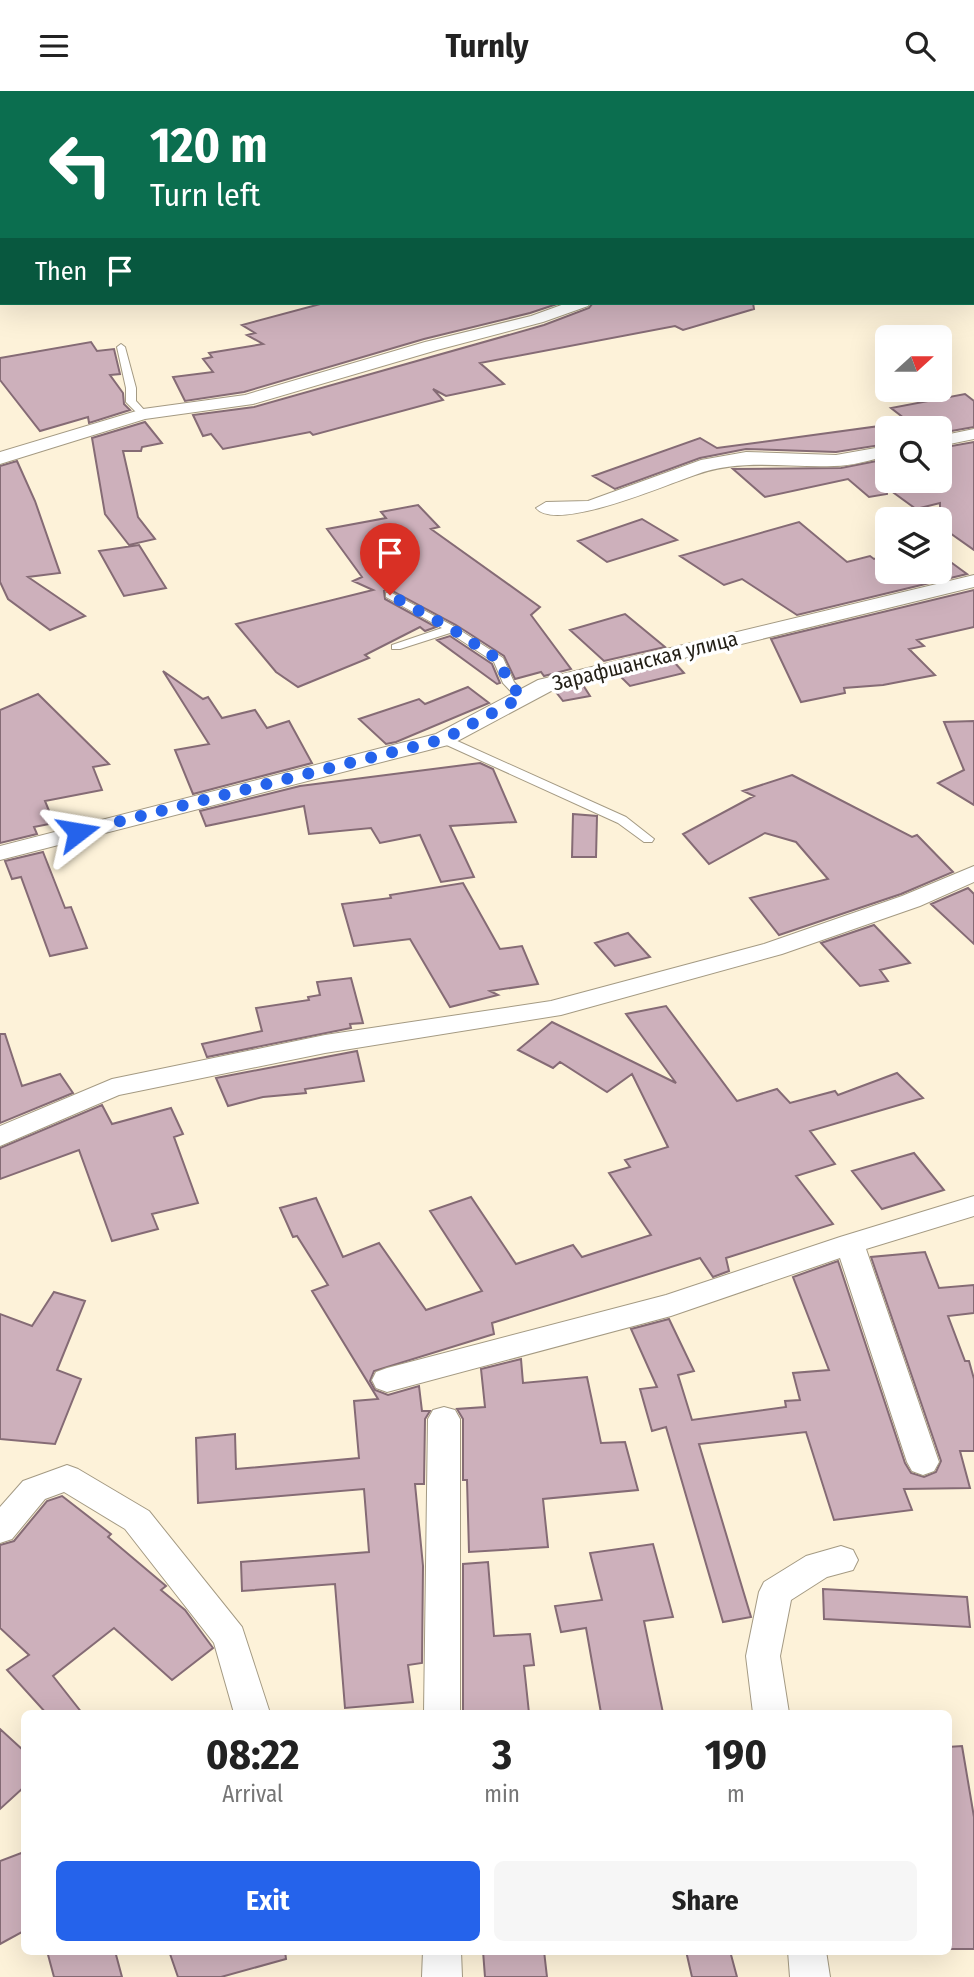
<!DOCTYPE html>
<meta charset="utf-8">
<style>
:root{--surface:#fff;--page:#f6f6f6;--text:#222;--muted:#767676;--accent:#2563eb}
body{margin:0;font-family:"Fira Sans Condensed",sans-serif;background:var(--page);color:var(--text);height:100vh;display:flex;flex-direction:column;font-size:26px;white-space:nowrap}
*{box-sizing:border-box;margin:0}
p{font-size:23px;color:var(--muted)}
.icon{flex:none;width:38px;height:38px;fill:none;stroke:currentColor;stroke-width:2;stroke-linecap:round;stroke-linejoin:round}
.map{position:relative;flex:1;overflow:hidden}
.drawer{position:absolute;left:21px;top:1619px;width:931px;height:245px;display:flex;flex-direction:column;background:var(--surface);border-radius:10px;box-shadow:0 7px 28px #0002}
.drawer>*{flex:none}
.guide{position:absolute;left:0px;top:0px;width:975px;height:214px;box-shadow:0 7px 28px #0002;background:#0b6e4f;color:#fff;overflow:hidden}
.needle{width:46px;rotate:69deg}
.controls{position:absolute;left:875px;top:234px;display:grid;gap:14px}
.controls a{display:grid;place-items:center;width:77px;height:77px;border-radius:10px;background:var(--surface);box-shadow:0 7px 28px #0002;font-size:35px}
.pin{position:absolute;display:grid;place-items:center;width:60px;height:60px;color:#fff;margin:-72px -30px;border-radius:50% 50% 50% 0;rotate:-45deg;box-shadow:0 0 7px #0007}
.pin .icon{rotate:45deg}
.me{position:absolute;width:77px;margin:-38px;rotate:76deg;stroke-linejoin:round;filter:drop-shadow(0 0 5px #0008)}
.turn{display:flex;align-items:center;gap:24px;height:147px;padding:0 35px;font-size:32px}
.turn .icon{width:91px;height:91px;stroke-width:2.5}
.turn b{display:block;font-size:49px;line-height:60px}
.then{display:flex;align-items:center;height:66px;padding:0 35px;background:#0003;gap:14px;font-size:26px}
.eta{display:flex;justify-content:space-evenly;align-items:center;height:119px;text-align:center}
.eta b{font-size:42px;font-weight:700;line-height:49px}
.button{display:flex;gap:14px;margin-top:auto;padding:14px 35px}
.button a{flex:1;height:80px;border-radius:10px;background:var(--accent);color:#fff;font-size:28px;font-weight:700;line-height:80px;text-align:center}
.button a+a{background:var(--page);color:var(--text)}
header{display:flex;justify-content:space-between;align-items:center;height:91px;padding:0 35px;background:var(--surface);font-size:32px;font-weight:700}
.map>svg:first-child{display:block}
.building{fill:#cdb0bb;stroke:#856b75;stroke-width:2}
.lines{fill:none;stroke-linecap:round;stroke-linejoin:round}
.service-casing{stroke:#a49a83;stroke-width:2}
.minor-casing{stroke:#a49a83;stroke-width:2}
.service{fill:#fff;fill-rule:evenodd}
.minor{fill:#fff;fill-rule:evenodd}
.route{stroke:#2563eb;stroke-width:12;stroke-dasharray:0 21.6}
.labels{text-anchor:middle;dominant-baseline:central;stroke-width:7;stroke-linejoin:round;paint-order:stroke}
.street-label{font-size:21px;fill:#242017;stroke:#fff}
</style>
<header><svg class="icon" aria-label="menu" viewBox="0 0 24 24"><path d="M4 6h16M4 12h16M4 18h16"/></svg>Turnly<svg class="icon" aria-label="search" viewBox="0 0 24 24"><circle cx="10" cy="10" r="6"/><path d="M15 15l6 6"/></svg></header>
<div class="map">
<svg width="974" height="1886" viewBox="0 0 974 1886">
<rect width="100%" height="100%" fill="#fdf2d9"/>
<path class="building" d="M324,212H560L530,222L424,248L244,301L185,310L173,286L213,281L203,268L212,266L209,262L263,253L247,244L255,242L242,234Z
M593,212H753L754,218L683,239L675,235L480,272L504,293L446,305L433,298L443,309L313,344L310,341L223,358L211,343L203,345L193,324L254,316L544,234L589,217Z
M91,251L97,260L114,258L120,283L110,284L123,302L124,313L130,319L89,332L88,326L40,340L0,289V267Z
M965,303L974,310V336L940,342V338H918L891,317Z
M145,331L162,352L142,356L141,360H123L138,426L155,448L129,454L105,423L92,347Z
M887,334V353L836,361L746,358L700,367L615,398L593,385L700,347L717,357Z
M974,351V459L940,435V412L916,418L887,397V403L869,406L848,388L765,406L733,378L841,377L887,368V390H940V357Z
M17,370L35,410L60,482L28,486L85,525L50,539L8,508L0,491V375Z
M418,414L439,436L431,438L540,516L531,524L571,578L544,585L541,581L515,588L504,565L456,534L389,498L384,500L385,508L436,536L425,540L420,536L365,564L369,567L298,596L276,581L236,533L373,499L353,490L362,486L327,438L386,427L381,421Z
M642,428L677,449L607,471L578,450Z
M799,431L847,471L870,465L874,468L887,464V481H940V476L952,472L967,483L797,524L742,488L724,494L680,465Z
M139,454L166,497L124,505L99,460Z
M974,499V536L917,549L924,555L909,558L935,584L883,594L844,597L845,602L801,611L771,548Z
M625,523L665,556L604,570L570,539Z
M450,545L492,573L500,592L497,593L437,549Z
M675,572L684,582L630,595L620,585Z
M163,580L203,608L208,606L222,627L255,619L267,637L289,630L312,672L193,703L175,659L209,653Z
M583,594L590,605L563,610L556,601Z
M468,596L489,612L396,651L386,653L359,628L419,608L425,613Z
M38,603L109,673L93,676L102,699L45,710L54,732L34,736L37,743L0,752V619Z
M974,630V714L938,692L964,679L944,631Z
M480,672L493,678L516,731L450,735L474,786L441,791L420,744L380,752L371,737L309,743L304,715L206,735L200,720L300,695Z
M792,684L912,746L917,744L953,781L901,803L779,844L750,807L828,788L796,751L765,742L709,773L683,743L754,705L743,700Z
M573,723L597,725L596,766H572Z
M43,761L65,817L71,816L87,857L50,865L21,786L12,788L5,770Z
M463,792L500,858L522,855L538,893L490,900L498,904L450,916L410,848L354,855L342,813L391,807L390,804Z
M968,797L974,803V853L931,813Z
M874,834L910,872L880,879L888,890L860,895L821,852Z
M628,842L650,866L615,875L595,852Z
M351,887L363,932L350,933L351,937L207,966L202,953L262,940L256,917L309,909L308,906L320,904L317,891Z
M666,915L737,1010L777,998L790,1012L835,1000L838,1004L897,982L923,1007L810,1040L835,1073L796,1085L833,1133L726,1167L729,1180L713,1186L700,1167L492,1232L494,1243L374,1280L370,1290L375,1299L388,1304L419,1295L422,1320H430L425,1328L424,1393H415L423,1475L422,1572L408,1574L413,1611L345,1617L335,1493L242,1500L241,1471L369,1461L364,1398L198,1412L196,1347L235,1343L236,1378L359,1367L354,1310L378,1308L312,1200L328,1194L297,1145L293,1146L280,1117L316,1107L343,1166L379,1152L426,1219L482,1200L430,1120L471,1106L516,1173L573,1154L582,1166L651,1144L609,1082L630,1076L625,1069L668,1056L632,983L607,1001L560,971L553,977L518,959L552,931L676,992L626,923Z
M0,943H5L22,995L60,983L73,1002L0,1032Z
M357,960L364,990L305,998L306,1002L263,1006L228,1015L216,987Z
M102,1014L112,1033L171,1017L183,1043L174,1046L198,1112L152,1123L158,1138L112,1150L79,1059L0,1088V1057Z
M914,1062L944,1099L882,1118L852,1080Z
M925,1161L939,1197L974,1194V1222L948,1225L965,1270H969L974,1288V1360H960L970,1397L904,1398L912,1419L834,1429L806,1341L699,1353L751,1526L723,1531L666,1336L652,1340L640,1298L657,1296L631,1238L669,1228L694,1280L678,1284L692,1329L786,1316L785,1310L800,1309L793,1282L829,1279L793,1186L838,1170L905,1372L911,1382L924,1386L936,1381L941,1370L871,1166Z
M54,1201L85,1210L57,1279L81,1288L55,1353L0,1348V1223L32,1235Z
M521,1268L523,1292L587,1286L601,1352L625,1351L638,1399L543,1408L548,1456L469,1461L467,1389H463V1328L457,1318L485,1316L481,1278Z
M62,1405L111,1443L108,1446L166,1495L161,1499L185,1519L213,1557L172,1589L114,1537L53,1585L82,1622H46L7,1579L29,1564L0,1537V1454L14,1450L47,1410Z
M653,1453L673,1526L644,1530L663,1622H601L586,1537L561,1541L555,1515L602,1509L590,1462Z
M488,1471L494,1545L530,1543L534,1574L524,1575L529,1622H463V1473Z
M823,1498L967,1506L970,1536L824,1528Z
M0,1638L24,1660V1696L0,1718Z
M962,1655L974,1726V1858H948V1656Z
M24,1761V1840L0,1853V1770Z
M47,1860H115L122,1886H54Z
M169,1860H285L286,1868L221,1886H178Z
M483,1860H544L547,1886H485Z
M686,1860H730L737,1886H692Z"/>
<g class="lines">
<g class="service-casing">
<path id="service" d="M540,0H550L539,2Z
M868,0L880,2H870Z
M973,83H974V87H973Z
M0,99H2V103H0Z
M121,253L125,256L136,297V310L146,321V325H140L126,311V297L117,256Z
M390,501L455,536L503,567L514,591L528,606L526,608H518L503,592L494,571L450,542L400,558H392V554L442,537L386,506V502Z
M444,644L626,726L654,748L652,751H644L618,732L440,651V645Z"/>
</g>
<g class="minor-casing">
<path id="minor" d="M705,0H720L703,2Z
M0,7H2V15H0Z
M2,174V184L0,185V175Z
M567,212H590L588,215L543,231L437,259L253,313L145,328L0,373V361L143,318L245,304L425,251L531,225Z
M974,338V348L940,355V345Z
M887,355V365C870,369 852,375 834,375C787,377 741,367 695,384C668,393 556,442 536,417L546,411L588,410L701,369L746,361L836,364Z
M974,484V496L553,599L452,653L0,769V755L436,643L538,589Z
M974,775V791L920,815L782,863L561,924L325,962L119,1004L0,1055V1035L112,988L325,944L551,910L764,853L902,805Z
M974,1105V1125L866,1158L939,1371L934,1380L923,1384L912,1380L907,1371L840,1167L671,1225L387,1301L376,1297L372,1289L376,1281L387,1277L666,1204L840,1146Z
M444,1316L455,1319L460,1328V1622H424L428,1328L433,1319Z
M67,1374L78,1378L149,1420L242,1536L270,1622H234L214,1552L125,1438L64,1401L45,1408L12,1448L0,1452V1416L23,1390Z
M841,1455L853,1459L858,1469L853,1479L827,1486L791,1509L780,1565L789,1622H753L746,1565L759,1501L764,1491L806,1465Z
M423,1860H461L462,1886H422Z
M788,1860H826L830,1886H790Z"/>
</g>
<use href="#service" class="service"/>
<use href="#minor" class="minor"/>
</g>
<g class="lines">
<path class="route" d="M78,741L444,648L522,606L509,592L499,569L452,538L390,504"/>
</g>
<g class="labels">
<g class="street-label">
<text transform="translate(645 570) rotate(-14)">Зарафшанская улица</text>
</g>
</g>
</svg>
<div class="controls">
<a><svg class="needle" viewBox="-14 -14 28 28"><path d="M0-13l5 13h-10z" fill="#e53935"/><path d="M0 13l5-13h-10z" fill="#767676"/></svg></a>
<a><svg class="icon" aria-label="search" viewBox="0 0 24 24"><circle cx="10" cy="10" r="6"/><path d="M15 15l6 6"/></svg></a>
<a><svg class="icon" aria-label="layers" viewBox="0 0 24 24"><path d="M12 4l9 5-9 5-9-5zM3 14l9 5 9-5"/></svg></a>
</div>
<div class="pin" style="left:390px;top:504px;background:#d93025"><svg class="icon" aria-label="arrive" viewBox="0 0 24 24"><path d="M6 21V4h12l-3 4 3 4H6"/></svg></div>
<svg class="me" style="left:78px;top:741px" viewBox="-20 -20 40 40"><path d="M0-17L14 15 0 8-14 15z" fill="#2563eb" stroke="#fff" stroke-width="4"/></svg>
<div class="guide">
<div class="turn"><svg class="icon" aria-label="left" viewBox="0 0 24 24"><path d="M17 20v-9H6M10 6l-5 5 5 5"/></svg><div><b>120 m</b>Turn left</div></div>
<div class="then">Then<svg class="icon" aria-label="arrive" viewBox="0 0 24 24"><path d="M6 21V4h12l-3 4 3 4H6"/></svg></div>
</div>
<section class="drawer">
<div class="eta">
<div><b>08:22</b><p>Arrival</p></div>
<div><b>3</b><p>min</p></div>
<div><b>190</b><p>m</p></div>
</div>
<div class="button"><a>Exit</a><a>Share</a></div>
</section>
</div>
